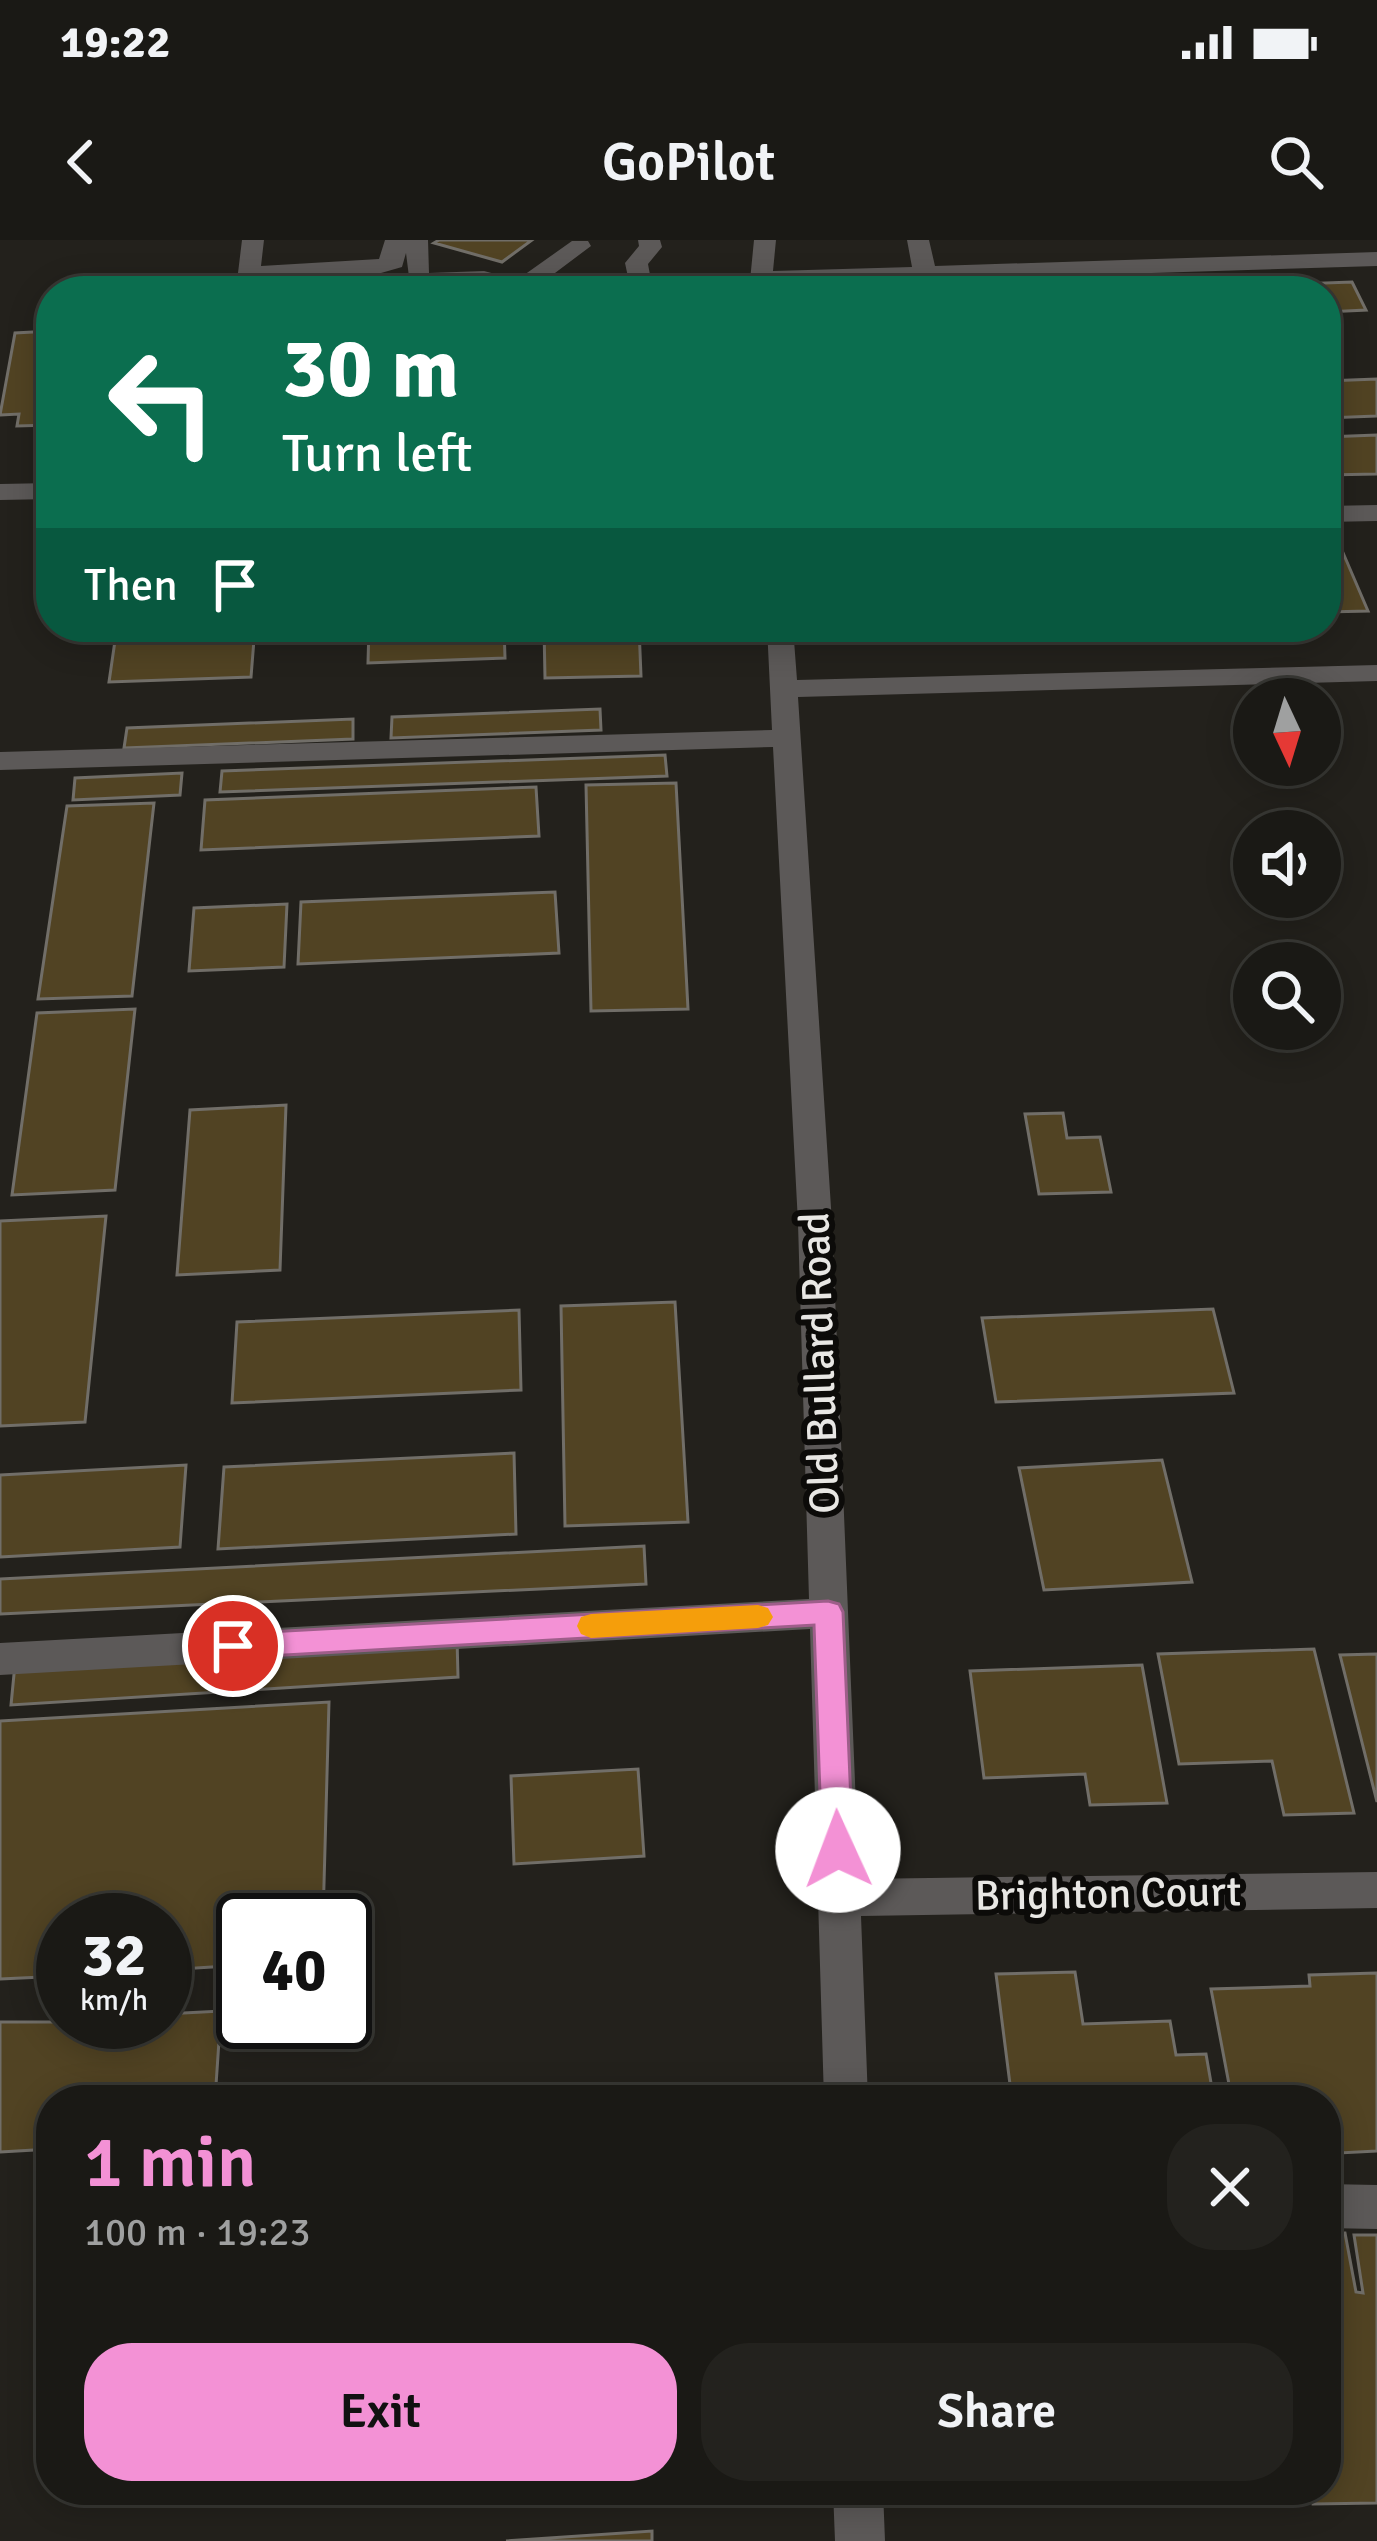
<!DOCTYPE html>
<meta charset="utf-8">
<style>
:root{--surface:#1a1915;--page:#23221e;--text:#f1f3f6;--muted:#9fa0a0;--line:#383834;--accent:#f391d5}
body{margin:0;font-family:Signika,sans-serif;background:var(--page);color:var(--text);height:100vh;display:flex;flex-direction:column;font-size:45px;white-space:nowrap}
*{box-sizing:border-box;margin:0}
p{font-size:39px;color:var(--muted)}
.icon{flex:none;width:66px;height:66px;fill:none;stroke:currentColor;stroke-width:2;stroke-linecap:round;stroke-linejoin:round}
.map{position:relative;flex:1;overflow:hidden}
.drawer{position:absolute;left:36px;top:1845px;width:1305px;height:420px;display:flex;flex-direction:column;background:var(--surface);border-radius:48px;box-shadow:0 6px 30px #0003,0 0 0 3px var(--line)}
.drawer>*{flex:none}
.guide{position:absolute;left:36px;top:36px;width:1305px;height:366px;border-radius:48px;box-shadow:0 6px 30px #0003,0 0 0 3px var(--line);background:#0b6e4f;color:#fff;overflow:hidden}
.needle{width:78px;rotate:176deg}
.tools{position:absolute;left:1233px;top:438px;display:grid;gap:24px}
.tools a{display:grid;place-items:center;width:108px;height:108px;border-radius:50%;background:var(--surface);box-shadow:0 6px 30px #0003,0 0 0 3px var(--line);font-size:60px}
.speed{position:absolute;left:36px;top:1653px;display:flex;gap:24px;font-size:60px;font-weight:700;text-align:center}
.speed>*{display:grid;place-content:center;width:156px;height:156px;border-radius:50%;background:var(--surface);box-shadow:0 6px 30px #0003,0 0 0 3px var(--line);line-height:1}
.speed small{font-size:30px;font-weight:400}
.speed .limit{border:6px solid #111;border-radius:18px;background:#fff;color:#111}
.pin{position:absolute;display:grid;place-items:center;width:102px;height:102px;color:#fff;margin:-51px;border:6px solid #fff;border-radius:50%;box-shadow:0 3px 12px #0007}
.me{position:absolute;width:132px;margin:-66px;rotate:358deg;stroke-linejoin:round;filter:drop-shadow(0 0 9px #0008)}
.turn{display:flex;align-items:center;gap:42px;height:252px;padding:0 48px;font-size:54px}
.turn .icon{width:156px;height:156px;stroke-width:2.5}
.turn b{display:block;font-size:84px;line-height:102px}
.then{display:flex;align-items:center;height:114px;padding:0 48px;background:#0003;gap:24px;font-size:45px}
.round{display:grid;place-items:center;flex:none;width:126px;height:126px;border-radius:48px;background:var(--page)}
.headline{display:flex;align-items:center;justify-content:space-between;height:204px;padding:0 48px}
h1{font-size:72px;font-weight:600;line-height:90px;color:var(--accent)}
.button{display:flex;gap:24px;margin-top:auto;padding:24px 48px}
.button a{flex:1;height:138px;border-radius:48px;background:var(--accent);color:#111;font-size:48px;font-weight:600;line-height:138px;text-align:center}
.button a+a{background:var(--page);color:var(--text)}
.status{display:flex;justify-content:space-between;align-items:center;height:84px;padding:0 60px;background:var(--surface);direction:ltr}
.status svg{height:33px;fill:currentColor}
header{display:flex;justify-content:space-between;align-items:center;height:156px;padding:0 48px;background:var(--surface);font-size:54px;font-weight:600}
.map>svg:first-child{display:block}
.building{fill:#514323;stroke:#716e68;stroke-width:3}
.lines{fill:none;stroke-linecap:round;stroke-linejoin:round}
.minor{fill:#5c5958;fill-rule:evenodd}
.route{fill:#f391d5;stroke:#9e5e8a;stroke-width:3}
.slow{fill:#f59e0b}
.labels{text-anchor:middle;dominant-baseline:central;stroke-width:12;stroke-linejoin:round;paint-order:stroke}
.street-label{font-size:42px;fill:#e8e7e4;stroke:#0c0b09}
</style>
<div class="status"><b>19:22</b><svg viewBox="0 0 49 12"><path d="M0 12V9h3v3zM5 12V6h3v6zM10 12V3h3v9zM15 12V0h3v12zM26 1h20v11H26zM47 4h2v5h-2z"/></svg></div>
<header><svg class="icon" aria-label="back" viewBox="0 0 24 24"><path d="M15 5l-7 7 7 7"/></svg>GoPilot<svg class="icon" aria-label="search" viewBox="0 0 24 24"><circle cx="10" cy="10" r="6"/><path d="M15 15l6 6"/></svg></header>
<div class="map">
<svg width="1377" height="2301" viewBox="0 0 1377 2301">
<rect width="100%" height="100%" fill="#23211c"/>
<path class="building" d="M439,0H532L502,22L434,3Z
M1352,42L1366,70L1326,72V51L1155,49Z
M51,91V185L17,186L19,174L0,175L15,93Z
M1377,139V176L1326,178V141Z
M1377,195V234L1326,235V197Z
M1338,301L1368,371L1326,372V302Z
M117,387H255L251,437L109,442Z
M369,387H504L505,418L368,423Z
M544,387H639L641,436L545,438Z
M600,469L601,490L391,498L392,477Z
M353,479V499L124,508L127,488Z
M665,515L667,536L220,552L222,531Z
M182,533L180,555L73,560L75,538Z
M676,543L688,769L591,771L586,545Z
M536,547L539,596L201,610L205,560Z
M154,563L132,756L38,759L67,566Z
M555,652L559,713L298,724L301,662Z
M287,664L284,727L189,731L194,668Z
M135,769L115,950L12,955L37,773Z
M286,865L280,1030L177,1035L190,870Z
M1063,873L1067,898L1100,897L1111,952L1039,954L1025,874Z
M106,976L85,1182L0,1186V981Z
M675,1062L688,1282L565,1286L561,1066Z
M1213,1069L1234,1153L996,1162L982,1078Z
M519,1070L521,1150L232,1163L237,1082Z
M514,1213L516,1294L218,1309L224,1227Z
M1162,1220L1192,1342L1044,1350L1019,1228Z
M186,1225L180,1307L0,1317V1235Z
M644,1306L646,1344L0,1374V1339Z
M457,1398L458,1437L11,1465L15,1424Z
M1314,1409L1354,1573L1284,1575L1272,1521L1179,1524L1158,1414Z
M1377,1414V1562L1340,1415Z
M1142,1425L1167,1563L1090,1565L1085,1534L984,1538L970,1431Z
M329,1462L323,1680H243V1725L165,1730V1680H63V1736L0,1739V1481Z
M638,1529L644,1616L514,1624L511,1536Z
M1075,1732L1083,1784L1170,1781L1176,1815L1206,1814L1214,1860H1012L996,1734Z
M1377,1733V1911L1339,1913L1335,1892H1326V1860H1232L1211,1749L1310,1746L1309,1735Z
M221,1771L215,1860H51V1909L0,1912V1782H165V1774Z
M1326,1993H1345L1356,2052L1363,2053L1354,1995H1377V2263L1313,2264L1311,2250H1326Z
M1037,2250H1264L1265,2254H1037Z
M652,2291V2301H506Z"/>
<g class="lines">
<path class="minor" d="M242,0H264L261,26L379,19L385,0H428L429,33L484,31L517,40L572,1H588L591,6L539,45L545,51L410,45L406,13L402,27L381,33L249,40L238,33Z
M638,0H660L662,7L648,24L653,51H631L625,23L639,6Z
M754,0H776L773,31L912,27L907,0H929L935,26L1377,12V26L772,45L771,51H749Z
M51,243V259L0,260V244Z
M1377,265V281L1326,282V266Z
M767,387H793L797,440L1377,425V441L798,457L832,983L859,1639L1377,1632V1668L861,1676L868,1860H824L810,1389L0,1435V1403L809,1359L798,983L773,507L0,530V512L772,490Z
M1326,1944L1377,1945V1989L1326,1988Z
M833,2250H883L885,2301H835Z"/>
</g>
<path class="route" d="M828,1361L839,1364L843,1372L853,1610L849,1620L838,1624L826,1620L822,1610L814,1385L233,1418L222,1414L218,1406L222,1397L233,1394Z"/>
<path class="slow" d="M758,1365L768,1368L773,1377L768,1385L758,1388L591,1398L581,1394L577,1386L581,1377L591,1374Z"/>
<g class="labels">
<g class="street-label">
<text transform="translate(820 1123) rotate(-92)">Old Bullard Road</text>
<text transform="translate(1108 1654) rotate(-1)">Brighton Court</text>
</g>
</g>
</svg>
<div class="tools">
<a><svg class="needle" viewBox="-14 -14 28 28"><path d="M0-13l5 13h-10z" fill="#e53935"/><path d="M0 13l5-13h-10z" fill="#9fa0a0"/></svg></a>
<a><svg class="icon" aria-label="sound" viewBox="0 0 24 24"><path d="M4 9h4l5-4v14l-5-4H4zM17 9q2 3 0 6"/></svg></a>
<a><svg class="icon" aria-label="search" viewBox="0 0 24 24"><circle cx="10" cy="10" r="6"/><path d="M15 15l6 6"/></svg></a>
</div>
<div class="speed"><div>32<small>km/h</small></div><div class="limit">40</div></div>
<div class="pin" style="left:233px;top:1406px;background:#d93025"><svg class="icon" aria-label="arrive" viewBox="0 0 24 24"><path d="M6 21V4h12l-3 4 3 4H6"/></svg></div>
<svg class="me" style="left:838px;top:1610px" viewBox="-20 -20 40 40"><circle r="19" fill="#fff"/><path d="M0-13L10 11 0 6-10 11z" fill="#f391d5"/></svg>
<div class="guide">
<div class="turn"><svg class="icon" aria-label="left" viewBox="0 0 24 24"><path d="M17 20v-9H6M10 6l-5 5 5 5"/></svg><div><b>30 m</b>Turn left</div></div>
<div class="then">Then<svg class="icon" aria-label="arrive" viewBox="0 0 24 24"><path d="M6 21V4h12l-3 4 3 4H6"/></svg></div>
</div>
<section class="drawer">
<div class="headline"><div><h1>1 min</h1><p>100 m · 19:23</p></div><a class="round"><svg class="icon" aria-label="close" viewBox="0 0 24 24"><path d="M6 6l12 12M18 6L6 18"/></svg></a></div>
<div class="button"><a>Exit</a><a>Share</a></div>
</section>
</div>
